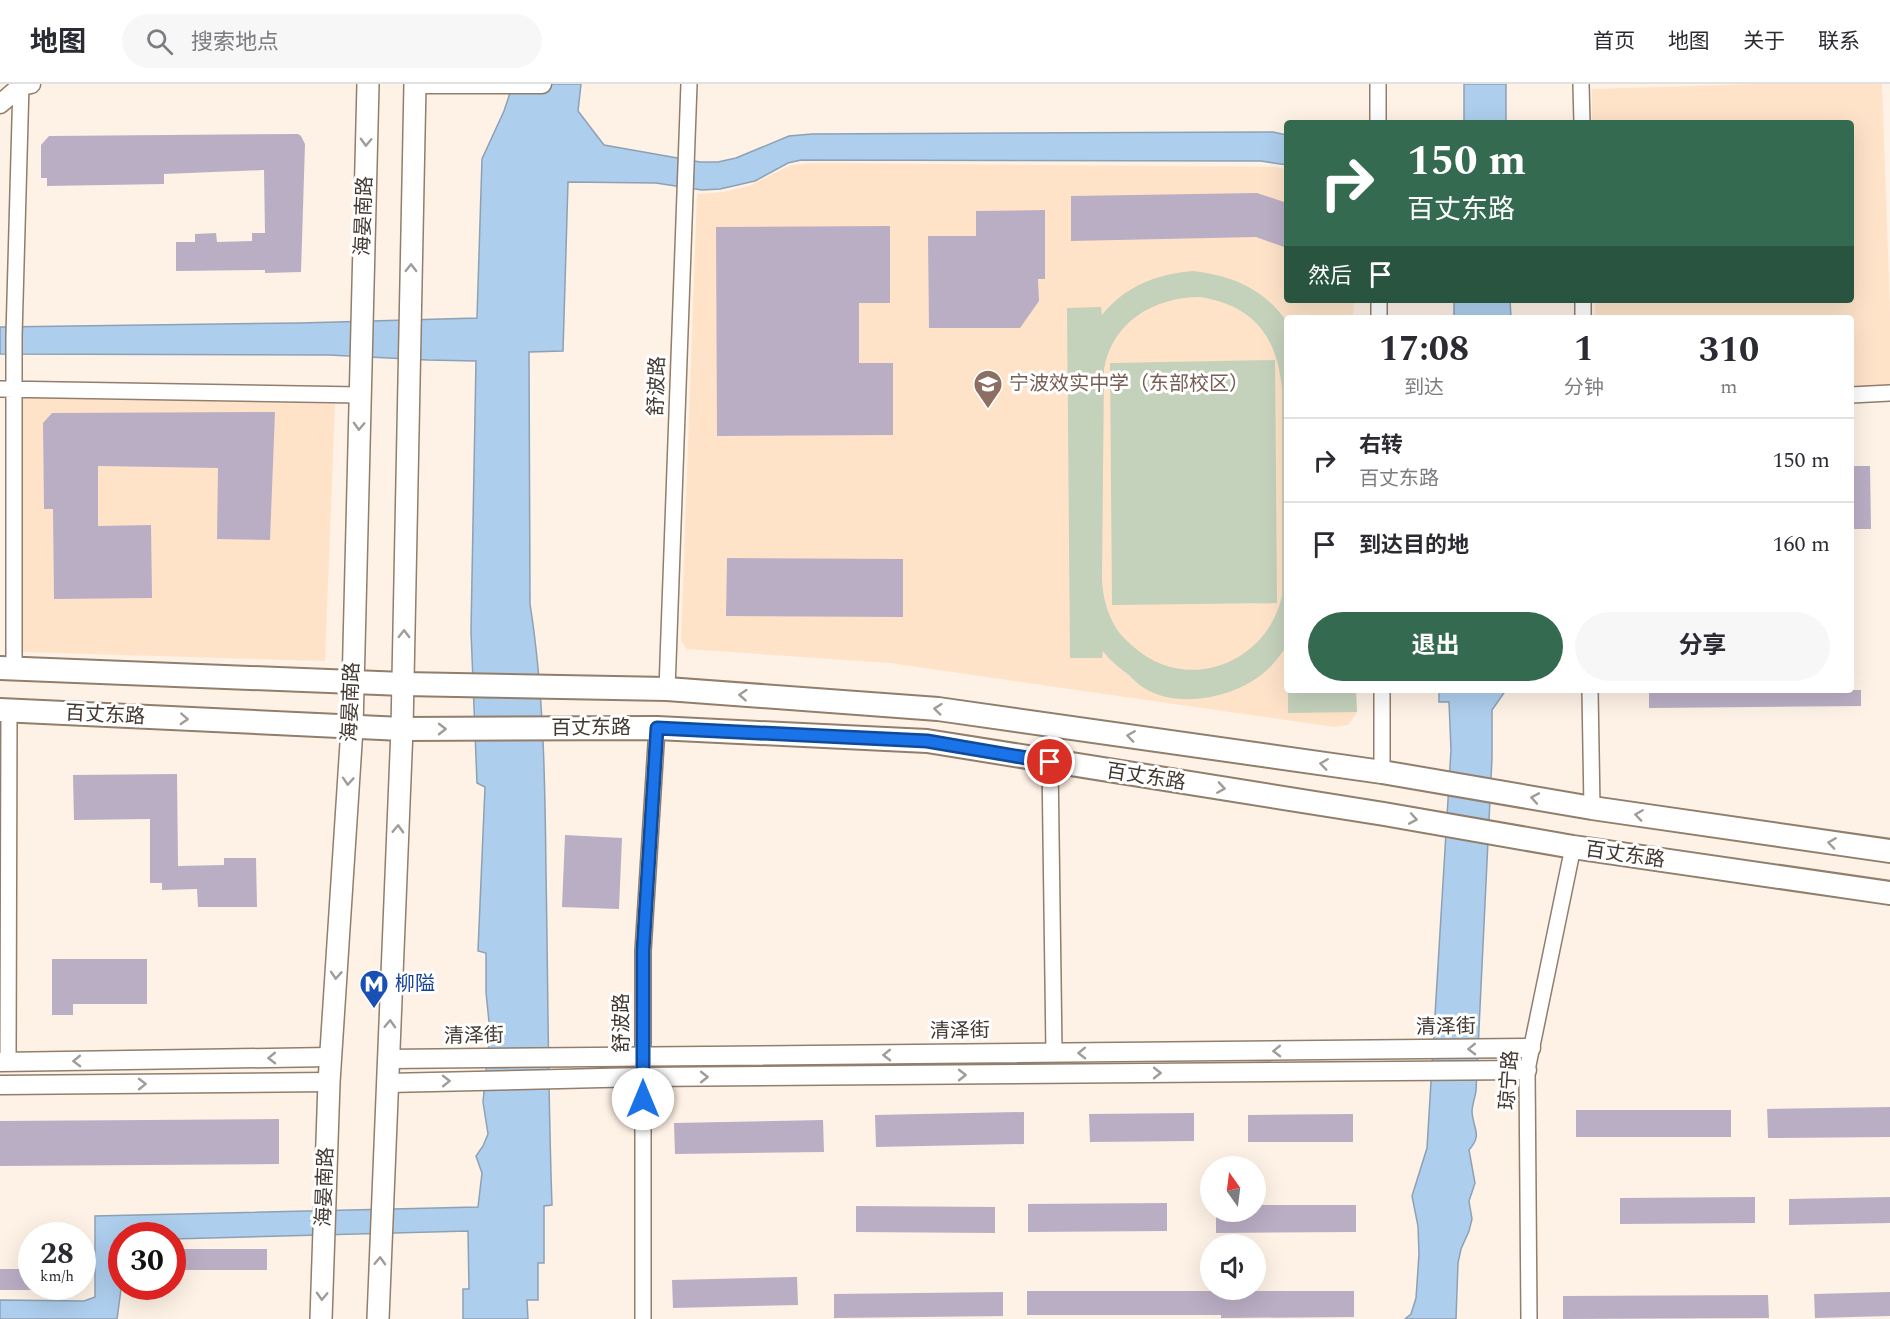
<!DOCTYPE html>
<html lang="zh">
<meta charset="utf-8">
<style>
:root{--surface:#fff;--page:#f7f7f7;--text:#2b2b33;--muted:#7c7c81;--line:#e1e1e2;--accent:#346a50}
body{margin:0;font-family:Spectral,"Noto Sans SC",serif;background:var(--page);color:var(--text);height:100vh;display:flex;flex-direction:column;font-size:22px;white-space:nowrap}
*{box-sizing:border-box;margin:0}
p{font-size:20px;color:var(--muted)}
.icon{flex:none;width:33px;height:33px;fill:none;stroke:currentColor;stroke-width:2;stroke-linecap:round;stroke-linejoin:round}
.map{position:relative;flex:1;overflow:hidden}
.details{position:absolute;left:1284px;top:231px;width:570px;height:378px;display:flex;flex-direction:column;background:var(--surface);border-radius:6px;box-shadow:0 6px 24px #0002}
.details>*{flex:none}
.guide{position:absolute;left:1284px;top:36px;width:570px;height:183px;border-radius:6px;box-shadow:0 6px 24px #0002;background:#346a50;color:#fff;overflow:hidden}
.needle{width:39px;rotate:346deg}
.buttons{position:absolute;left:1200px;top:1072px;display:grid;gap:12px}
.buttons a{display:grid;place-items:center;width:66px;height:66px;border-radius:50%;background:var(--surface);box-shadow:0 6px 24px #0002;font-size:30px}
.speed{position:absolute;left:18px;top:1138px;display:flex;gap:12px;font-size:30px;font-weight:700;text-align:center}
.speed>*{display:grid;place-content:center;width:78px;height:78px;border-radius:50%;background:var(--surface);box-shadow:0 6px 24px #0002;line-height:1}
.speed small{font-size:15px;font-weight:400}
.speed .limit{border:9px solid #d22;background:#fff;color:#111}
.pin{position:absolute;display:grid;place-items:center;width:51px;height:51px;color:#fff;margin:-26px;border:3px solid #fff;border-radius:50%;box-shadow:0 2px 6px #0007}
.me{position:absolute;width:66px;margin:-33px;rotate:0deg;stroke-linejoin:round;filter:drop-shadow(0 0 4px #0008)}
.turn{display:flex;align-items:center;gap:21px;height:126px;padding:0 24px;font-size:27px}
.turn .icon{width:78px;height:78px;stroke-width:2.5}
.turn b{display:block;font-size:42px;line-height:51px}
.then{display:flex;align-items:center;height:57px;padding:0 24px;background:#0003;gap:12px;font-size:22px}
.eta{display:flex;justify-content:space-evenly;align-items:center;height:102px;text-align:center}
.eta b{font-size:36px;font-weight:700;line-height:42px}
.primary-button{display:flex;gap:12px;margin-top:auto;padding:12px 24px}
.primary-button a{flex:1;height:69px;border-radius:36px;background:var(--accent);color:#fff;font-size:24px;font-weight:700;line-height:69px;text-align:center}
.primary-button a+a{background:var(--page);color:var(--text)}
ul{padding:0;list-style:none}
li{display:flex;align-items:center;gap:18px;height:84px;padding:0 24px;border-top:2px solid var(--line)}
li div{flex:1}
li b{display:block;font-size:22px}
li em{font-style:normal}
header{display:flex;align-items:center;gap:36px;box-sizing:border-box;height:84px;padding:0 30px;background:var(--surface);border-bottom:2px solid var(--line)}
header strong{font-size:28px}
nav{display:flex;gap:33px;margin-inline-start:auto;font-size:21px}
.search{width:420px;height:54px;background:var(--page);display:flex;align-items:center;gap:15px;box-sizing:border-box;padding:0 21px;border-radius:33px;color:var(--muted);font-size:22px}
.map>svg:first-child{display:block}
.built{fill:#fee3c9}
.green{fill:#c4d1bb;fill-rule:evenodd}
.water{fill:#adceed;stroke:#8da1b5;stroke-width:1.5}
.building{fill:#baaec5}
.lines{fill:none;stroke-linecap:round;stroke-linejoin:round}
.minor-casing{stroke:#917e6c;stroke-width:18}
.tertiary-casing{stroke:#917e6c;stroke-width:21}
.secondary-casing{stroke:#917e6c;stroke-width:24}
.primary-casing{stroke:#917e6c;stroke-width:26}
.minor{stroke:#fff;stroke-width:15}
.tertiary{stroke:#fff;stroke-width:18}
.secondary{stroke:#fff;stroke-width:21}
.primary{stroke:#fff;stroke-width:22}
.oneway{stroke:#a09c98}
.route-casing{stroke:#114b97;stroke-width:15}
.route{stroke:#1a73e8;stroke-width:10}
.labels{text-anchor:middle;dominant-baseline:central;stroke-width:6;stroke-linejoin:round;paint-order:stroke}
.street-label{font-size:20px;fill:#413831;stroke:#fff}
.education-label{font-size:20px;fill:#785e54;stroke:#fff;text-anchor:start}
.transit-label{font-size:20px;fill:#164399;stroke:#fff;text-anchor:start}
</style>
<header>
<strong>地图</strong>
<div class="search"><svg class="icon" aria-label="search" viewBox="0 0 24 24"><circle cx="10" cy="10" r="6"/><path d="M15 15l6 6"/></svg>搜索地点</div>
<nav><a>首页</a><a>地图</a><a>关于</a><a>联系</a></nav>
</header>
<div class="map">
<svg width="1890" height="1235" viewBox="0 0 1890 1235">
<rect width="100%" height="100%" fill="#fef1e5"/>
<path class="built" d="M1755,0H1882L1890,226V302H1851V234H1595V216H1851V39H1592V5Z
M814,79L1277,83L1287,86V216H1354L1353,234H1287V606H1356L1357,628L1348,641L1334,643L890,579L687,565L681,557L697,110L722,108L749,102L791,81Z
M21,313L335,320L325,577L23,568Z"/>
<path class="green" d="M1193,187C1233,192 1263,204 1287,238V562C1280,571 1274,580 1266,587C1237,613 1179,626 1144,604C1139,601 1134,596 1130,592C1120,584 1110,577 1103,567L1102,574H1070L1067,224L1101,223L1102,231C1125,202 1157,190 1193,187ZM1200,213C1254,222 1277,252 1282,305V512C1267,579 1188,610 1135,564C1128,558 1121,552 1116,544C1107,529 1103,513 1102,496L1104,285C1112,238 1154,213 1200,213Z
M1275,276L1277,519L1112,521L1110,279Z
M1288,606H1356L1357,628L1288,629Z"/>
<path class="water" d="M513,0H581L578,27L604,61L700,78H718L736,74L789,52L812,50L1273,48L1287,51V81L1261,77L801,76L788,79L755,97L720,105L702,106L656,99L568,98L563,267L529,268L530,520C544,608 545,699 546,788C548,899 548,1010 552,1121L544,1122V1179H538V1216H527L528,1235H463V1205H469L468,1147L173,1155L172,1152H122V1198L117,1235H0V1216L84,1217L95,1213V1132L478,1123L482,1089L476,1072L483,1062L488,1050L483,1018L490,948L486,908V869L478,867L485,703L477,699L471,547L476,277L428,276L329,271L0,270V243L301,239L477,234L482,75L504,27Z
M1464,0H1506V39H1464Z
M1454,216H1510L1511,234H1454Z
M1439,606H1506L1492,626V674L1476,1007C1475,1014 1472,1021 1472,1028C1473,1045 1483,1050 1469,1066L1475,1099L1469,1117L1472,1135L1469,1147L1461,1165L1458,1179L1456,1235H1405L1411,1230L1416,1214L1419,1170L1418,1142L1412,1112L1427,1064L1451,666L1449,618H1439Z"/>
<path class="building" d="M298,50L301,52L305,60L301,188L265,189V186L176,187V158H195V150L216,149L217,158L252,157V149H265L264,86L164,90V100L47,102V94H41V61L49,52Z
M1257,109L1287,119V164L1256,153L1071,157V112Z
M1045,126V195H1038L1039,217L1020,244H929L928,152H976V127Z
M890,142V219H859V279H893V351L717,352L716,143Z
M275,328L270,456L217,455L218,384L98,382V442L151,441L152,514L54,515L53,425H44L43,339L52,329Z
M1851,382H1870L1871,445H1851Z
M727,474L903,475V533L726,532Z
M1649,606H1861V622L1649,624Z
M177,690L178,782L224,781V774H256L257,823H198L197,805L162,806V799H150V735L74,736L73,691Z
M565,751L622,754L619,825L562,823Z
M52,875H147V920H73V931H52Z
M1890,1023V1053L1768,1054L1767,1025Z
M1576,1026H1731V1053H1576Z
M1024,1028V1060L876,1063L875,1031Z
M1194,1029V1057L1090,1058L1089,1030Z
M1353,1030V1058H1248V1031Z
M279,1035V1080L0,1082V1037Z
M823,1036L824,1068L675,1070L674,1039Z
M1755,1113V1139L1620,1140V1114Z
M1890,1113V1139L1789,1141V1115Z
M1167,1119V1147L1028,1148V1120Z
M1256,1121H1356V1148L1216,1149V1128H1256Z
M856,1122L995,1123V1149L856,1148Z
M172,1165H267V1186H172Z
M0,1185H32V1206H0Z
M797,1193L798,1221L673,1224L672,1196Z
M1027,1207H1354V1233L1221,1234V1231H1027Z
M1003,1208V1232L834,1234V1210Z
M1890,1208V1232L1815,1234L1814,1210Z
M1768,1211L1769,1234L1563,1235V1212Z"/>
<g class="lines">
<g class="minor-casing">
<path id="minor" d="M1378,0V39
M1581,0L1582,39
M1379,216V234
M1583,216V234
M0,305L360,311
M1851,311L1890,309
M14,585V252L21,0
M667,605L689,0
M1382,606V688
M1590,606L1592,724
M1050,678L1054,969
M8,978L9,627
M643,1235V867L657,644
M1529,1235L1527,986L1573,763"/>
</g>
<g class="tertiary-casing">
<path id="tertiary" d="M415,0H542
M0,20L21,2L31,0
M389,975L1531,964
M0,978L330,973
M388,999L643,993L1527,986
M0,1001L329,998"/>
</g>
<g class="secondary-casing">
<path id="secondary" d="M321,1235L329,998L352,644L368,0
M378,1235L402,645L415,0"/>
</g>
<g class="primary-casing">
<path id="primary" d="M0,584L403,600L667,605L938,625L1382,688L1592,724L1890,767
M0,626L402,645L657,644L927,657L1384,730L1573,763L1890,809"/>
</g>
<use href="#minor" class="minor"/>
<use href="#tertiary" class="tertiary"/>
<use href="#secondary" class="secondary"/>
<use href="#primary" class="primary"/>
</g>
<defs><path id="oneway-chevron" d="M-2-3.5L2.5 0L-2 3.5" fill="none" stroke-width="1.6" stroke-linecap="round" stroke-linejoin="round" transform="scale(1.5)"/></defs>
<g class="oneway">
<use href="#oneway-chevron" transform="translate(366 58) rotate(92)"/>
<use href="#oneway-chevron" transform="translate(411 184) rotate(-89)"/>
<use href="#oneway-chevron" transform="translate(359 342) rotate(92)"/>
<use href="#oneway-chevron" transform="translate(404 550) rotate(-89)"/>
<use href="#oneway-chevron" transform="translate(743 611) rotate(-176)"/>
<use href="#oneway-chevron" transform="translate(938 625) rotate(-174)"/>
<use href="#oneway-chevron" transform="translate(184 635) rotate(3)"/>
<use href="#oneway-chevron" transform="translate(442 645)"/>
<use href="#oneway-chevron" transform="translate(1131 652) rotate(-172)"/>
<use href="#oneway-chevron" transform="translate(1324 680) rotate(-172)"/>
<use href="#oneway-chevron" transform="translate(348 697) rotate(94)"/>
<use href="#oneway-chevron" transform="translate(1221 704) rotate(9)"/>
<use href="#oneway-chevron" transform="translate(1535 714) rotate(-170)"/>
<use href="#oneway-chevron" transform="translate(1639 731) rotate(-172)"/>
<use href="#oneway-chevron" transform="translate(1413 735) rotate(10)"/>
<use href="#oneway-chevron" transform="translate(398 745) rotate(-88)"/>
<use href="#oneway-chevron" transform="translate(1832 759) rotate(-172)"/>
<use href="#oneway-chevron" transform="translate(336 891) rotate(94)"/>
<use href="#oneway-chevron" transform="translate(390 940) rotate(-88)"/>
<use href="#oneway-chevron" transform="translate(1472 965) rotate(179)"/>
<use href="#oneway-chevron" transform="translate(1277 967) rotate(179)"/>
<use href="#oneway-chevron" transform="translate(1082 969) rotate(179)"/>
<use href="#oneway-chevron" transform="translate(887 971) rotate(179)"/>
<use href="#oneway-chevron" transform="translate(272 974) rotate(179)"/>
<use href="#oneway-chevron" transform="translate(77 977) rotate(179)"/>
<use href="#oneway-chevron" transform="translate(1157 989)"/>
<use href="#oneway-chevron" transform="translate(962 991)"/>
<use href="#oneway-chevron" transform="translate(704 993)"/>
<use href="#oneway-chevron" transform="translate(446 997) rotate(-1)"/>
<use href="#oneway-chevron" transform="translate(142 1000) rotate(-1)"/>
<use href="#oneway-chevron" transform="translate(380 1177) rotate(-88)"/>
<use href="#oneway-chevron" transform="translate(322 1212) rotate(92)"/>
</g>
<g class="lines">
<g class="route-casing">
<path id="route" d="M643,1015V867L657,644L927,657L1050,678"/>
</g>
<use href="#route" class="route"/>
</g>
<defs>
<g id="school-pin" transform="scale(1.5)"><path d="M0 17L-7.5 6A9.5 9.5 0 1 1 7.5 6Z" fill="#8d6e63" stroke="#fff"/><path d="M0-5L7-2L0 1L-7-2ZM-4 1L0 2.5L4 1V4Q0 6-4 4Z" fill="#fff"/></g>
<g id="metro-pin" transform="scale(1.5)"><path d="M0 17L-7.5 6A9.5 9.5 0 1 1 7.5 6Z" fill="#1a4fb4" stroke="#fff"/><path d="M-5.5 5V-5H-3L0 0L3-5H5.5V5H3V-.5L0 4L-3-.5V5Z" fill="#fff"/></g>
</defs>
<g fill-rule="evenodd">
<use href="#school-pin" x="988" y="300"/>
<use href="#metro-pin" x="374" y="900"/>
</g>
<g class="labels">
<g class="street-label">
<text transform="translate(364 132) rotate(-88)">海晏南路</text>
<text transform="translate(657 302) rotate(-88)">舒波路</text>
<text transform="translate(351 618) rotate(-88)">海晏南路</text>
<text transform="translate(105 631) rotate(3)">百丈东路</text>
<text x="591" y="644">百丈东路</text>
<text transform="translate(1146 693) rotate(9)">百丈东路</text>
<text transform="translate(1625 771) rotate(8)">百丈东路</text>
<text transform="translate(622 939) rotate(-90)">舒波路</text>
<text transform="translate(1446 943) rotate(-1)">清泽街</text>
<text transform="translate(960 947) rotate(-1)">清泽街</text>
<text transform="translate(474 952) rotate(-1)">清泽街</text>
<text transform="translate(1509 996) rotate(-86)">琼宁路</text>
<text transform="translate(325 1103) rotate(-88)">海晏南路</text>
</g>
<g class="education-label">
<text x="1009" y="300">宁波效实中学（东部校区）</text>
</g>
<g class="transit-label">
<text x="395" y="900">柳隘</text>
</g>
</g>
</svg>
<div class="buttons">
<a><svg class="needle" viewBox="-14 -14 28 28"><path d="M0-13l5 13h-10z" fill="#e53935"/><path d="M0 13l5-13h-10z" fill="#7c7c81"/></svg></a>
<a><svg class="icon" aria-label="sound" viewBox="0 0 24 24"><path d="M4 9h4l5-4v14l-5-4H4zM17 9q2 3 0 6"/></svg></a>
</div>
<div class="speed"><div>28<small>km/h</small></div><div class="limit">30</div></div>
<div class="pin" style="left:1050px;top:678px;background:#d93025"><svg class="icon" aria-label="arrive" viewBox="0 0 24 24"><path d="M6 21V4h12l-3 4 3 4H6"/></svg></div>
<svg class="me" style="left:643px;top:1015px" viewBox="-20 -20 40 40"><circle r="19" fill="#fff"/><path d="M0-13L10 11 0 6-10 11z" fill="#1a73e8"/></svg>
<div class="guide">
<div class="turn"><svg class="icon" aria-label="right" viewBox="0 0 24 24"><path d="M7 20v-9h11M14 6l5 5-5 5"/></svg><div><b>150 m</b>百丈东路</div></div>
<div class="then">然后<svg class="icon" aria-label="arrive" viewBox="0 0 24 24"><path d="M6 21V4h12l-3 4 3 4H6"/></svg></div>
</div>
<section class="details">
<div class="eta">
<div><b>17:08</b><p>到达</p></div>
<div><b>1</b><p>分钟</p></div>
<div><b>310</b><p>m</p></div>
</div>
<ul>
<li><svg class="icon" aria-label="right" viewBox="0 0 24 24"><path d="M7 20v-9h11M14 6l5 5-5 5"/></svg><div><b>右转</b><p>百丈东路</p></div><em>150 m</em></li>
<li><svg class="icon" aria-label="arrive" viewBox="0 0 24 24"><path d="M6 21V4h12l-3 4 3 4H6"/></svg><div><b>到达目的地</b></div><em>160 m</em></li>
</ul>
<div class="primary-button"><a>退出</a><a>分享</a></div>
</section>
</div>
